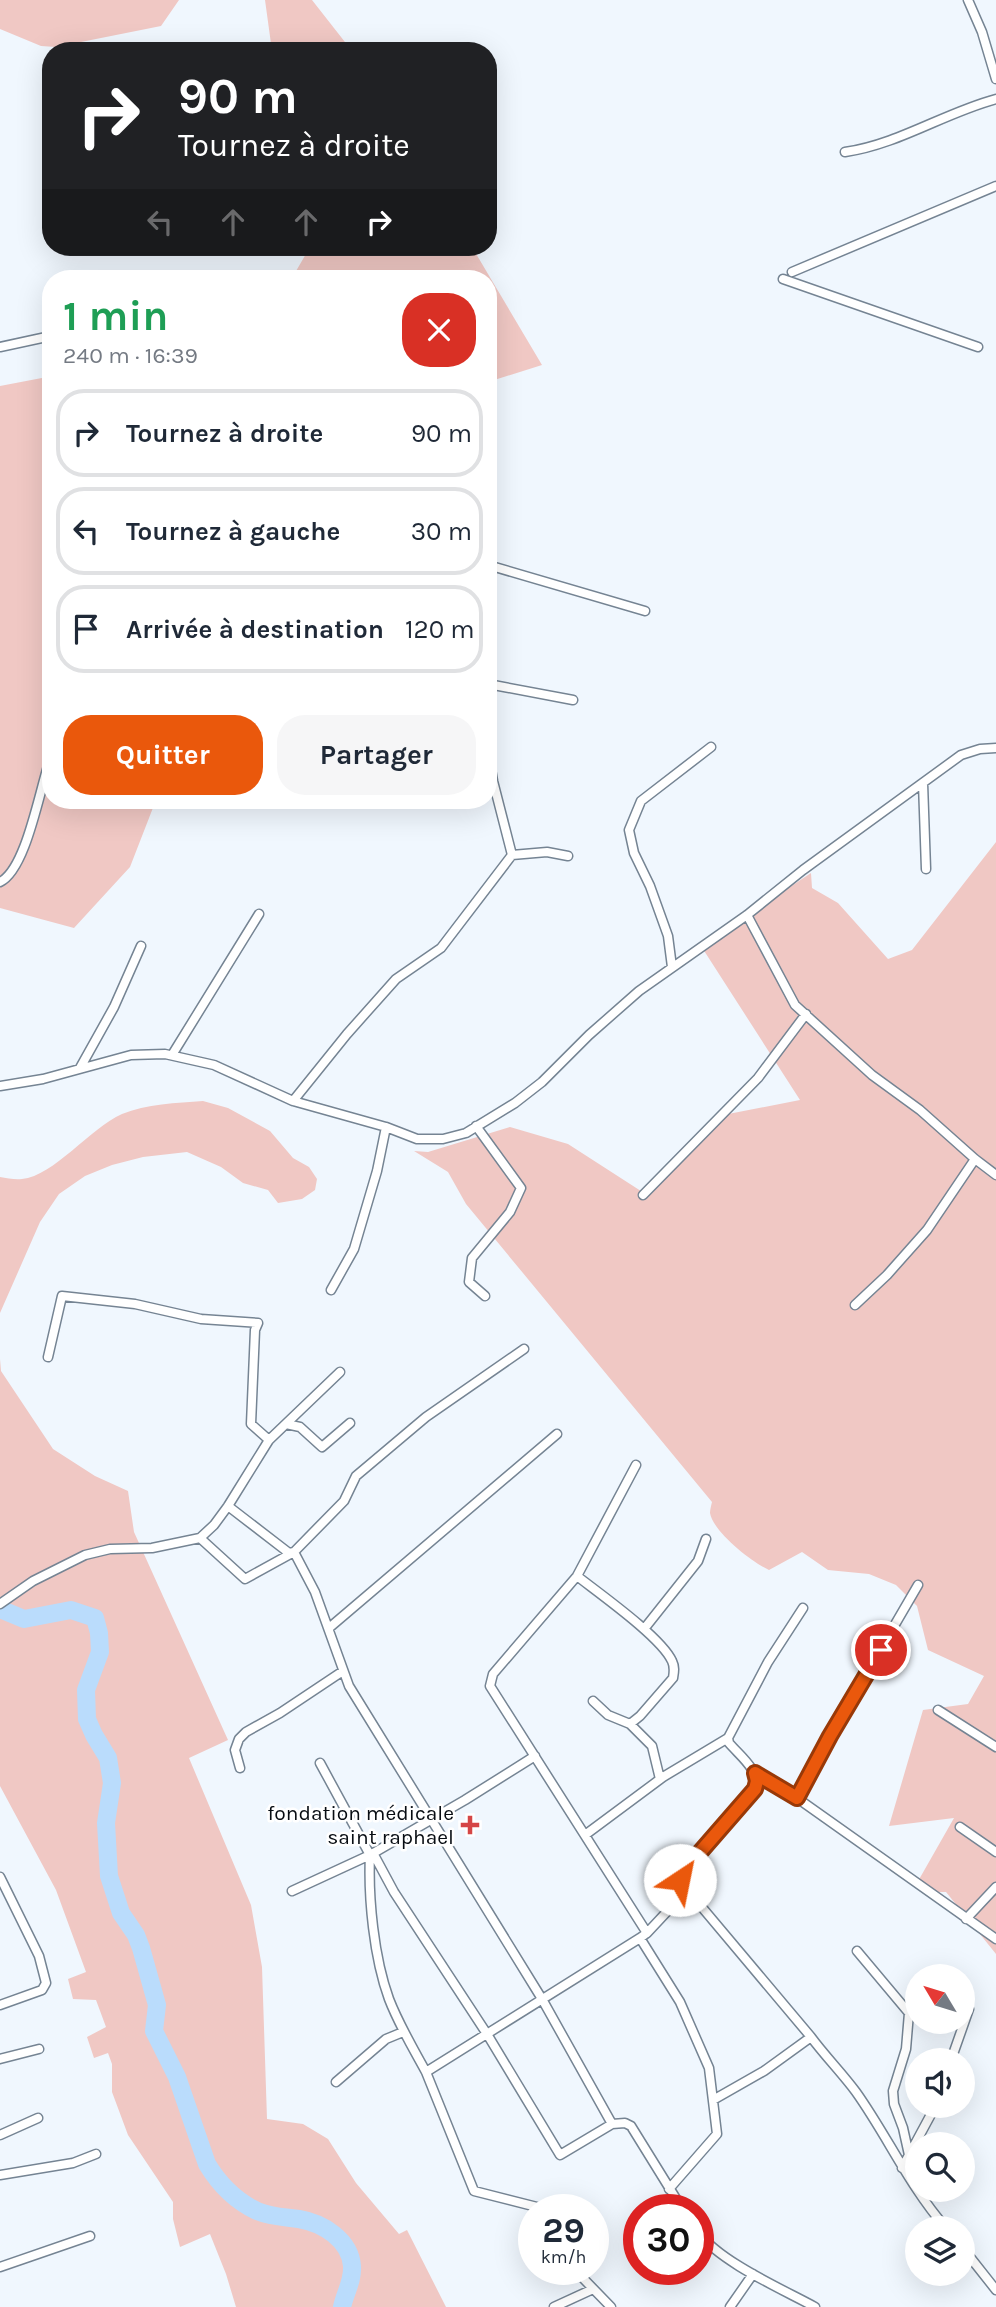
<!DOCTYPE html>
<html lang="fr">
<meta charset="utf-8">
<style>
:root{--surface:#fff;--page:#f6f6f7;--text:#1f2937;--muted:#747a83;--line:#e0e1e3;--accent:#ea580c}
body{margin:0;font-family:Karla,sans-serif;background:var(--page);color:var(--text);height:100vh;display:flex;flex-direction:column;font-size:26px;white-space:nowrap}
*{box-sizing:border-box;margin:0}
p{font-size:23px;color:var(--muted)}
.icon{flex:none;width:38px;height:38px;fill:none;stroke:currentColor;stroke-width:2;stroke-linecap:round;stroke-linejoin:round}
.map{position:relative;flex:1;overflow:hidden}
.panel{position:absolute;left:42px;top:270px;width:455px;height:539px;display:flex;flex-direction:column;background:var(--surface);border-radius:28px;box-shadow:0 7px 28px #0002}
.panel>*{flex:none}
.top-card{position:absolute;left:42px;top:42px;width:455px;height:214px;border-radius:28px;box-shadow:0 7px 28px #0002;background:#202124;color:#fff;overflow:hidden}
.needle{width:46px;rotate:308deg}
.buttons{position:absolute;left:905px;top:1964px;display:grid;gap:14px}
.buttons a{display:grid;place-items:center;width:70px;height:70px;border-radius:50%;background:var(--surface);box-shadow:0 7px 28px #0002;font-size:35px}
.speed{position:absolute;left:518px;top:2194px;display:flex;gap:14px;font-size:35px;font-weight:700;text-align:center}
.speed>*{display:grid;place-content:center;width:91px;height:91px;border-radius:50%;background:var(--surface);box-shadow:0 7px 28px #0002;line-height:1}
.speed small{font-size:18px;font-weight:400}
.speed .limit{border:10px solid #d22;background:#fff;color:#111}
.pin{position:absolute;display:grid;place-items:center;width:60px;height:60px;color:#fff;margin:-30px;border:4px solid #fff;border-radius:50%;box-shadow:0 2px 7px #0007}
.me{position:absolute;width:77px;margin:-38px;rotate:34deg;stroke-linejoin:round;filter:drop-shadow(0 0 5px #0008)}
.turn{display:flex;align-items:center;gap:24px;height:147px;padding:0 21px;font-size:32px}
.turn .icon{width:91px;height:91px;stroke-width:2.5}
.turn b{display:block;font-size:49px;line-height:60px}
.lanes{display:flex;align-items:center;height:66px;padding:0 21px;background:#0003;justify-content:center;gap:35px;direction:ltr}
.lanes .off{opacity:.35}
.round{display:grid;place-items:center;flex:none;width:74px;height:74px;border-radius:28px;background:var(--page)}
.summary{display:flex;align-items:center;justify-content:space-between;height:119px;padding:0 21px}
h1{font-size:42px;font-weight:700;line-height:52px;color:#1e9e55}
.cta{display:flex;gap:14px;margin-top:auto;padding:14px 21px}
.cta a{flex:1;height:80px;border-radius:28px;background:var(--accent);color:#fff;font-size:28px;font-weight:700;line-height:80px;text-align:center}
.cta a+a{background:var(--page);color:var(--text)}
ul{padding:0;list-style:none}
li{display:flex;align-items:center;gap:21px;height:88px;margin:0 14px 10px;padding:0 7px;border:4px solid var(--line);border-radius:28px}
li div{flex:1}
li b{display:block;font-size:26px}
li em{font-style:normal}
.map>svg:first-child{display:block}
.green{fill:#f0c8c4}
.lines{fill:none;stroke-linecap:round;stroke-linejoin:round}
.river{stroke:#badcfc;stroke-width:18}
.minor-casing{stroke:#758493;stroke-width:11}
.minor{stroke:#fff;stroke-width:8}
.route-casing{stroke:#983908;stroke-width:18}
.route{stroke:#ea580c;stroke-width:12}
.poi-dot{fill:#d54646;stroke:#fff;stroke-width:2.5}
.labels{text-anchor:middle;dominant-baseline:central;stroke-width:5;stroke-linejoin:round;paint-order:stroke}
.poi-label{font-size:21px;fill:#070c12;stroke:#fff;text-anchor:end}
</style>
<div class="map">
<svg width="996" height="2307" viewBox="0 0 996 2307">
<rect width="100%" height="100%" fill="#f0f7fe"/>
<path class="green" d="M0,0H179L161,26L56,47L41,46L0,29Z
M265,0H312L352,51H272Z
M310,247H472L542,365L488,382V278H292Z
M47,377L51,378V800H156L130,867L74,928L0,908V386Z
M996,842V1954L946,1892H920L917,1883L954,1818L889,1826L923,1710L968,1704L984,1676L928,1650L917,1606L896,1585L869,1574L828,1570L802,1552L769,1570C753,1563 713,1532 710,1513C710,1510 711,1506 712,1502L466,1204L448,1172L414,1151L428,1152L510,1127L568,1144L644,1193L718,1116L800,1100L701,946L811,873L812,888L838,903L888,959L912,950Z
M203,1101L228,1108L270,1131L293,1158L309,1167L317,1179L315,1190L302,1199L278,1203L268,1190L243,1183L221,1167L187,1152L143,1157L112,1165L85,1176L59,1194L40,1222L0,1313V1177C7,1178 15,1180 22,1179C54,1176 90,1128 122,1114C146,1104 177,1103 203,1101Z
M0,1359L1,1371L53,1449L95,1476L128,1491L134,1532L228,1740L189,1758L251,1905L262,1967L267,2119L303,2124L328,2139L356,2183L399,2234L407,2230L446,2307H236L226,2274L210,2234L180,2247L173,2219V2202L128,2135L112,2092V2064L108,2053L94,2058L87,2037L106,2027L96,2000L73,1999L68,1979L86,1972L56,1890L0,1786Z"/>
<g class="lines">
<path class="river" d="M0,1609L24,1619L71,1610L95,1618L99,1633L100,1652L86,1690L87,1719L94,1735L108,1758L112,1783L106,1823L109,1876L121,1913L136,1935L141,1948L157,2005L154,2031L177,2077L207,2164C219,2184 236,2201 257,2211C271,2217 285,2217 299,2219C323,2223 350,2240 352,2266C353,2281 345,2293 342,2307"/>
<g class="minor-casing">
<path id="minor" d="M968,0L982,32L996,79
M845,152C899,144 944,113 996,99
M792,272L996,186
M783,279L978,347
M0,347L51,336
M488,565L645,611
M488,684L573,700
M923,783L926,869
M339,800V802L354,800
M512,855L547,852L568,856
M0,882C27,869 40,786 51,757
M747,915L795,1005L872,1075L920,1110L975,1159L996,1175
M672,967L668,936L650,886L634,853L629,830L641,801L711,747
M172,1055L259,914
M80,1068L114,1007L141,946
M0,1086L43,1079L131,1055L165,1054L214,1065L293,1101L386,1127L417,1139H443L466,1133L515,1103L542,1082L589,1035L639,991L747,915L803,870L961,755L980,749L996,748
M293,1101L347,1034L396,979L441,948L512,855L493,781L488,751
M476,1126L521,1188L510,1212L472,1258L469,1282L485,1296
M643,1195L758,1078L806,1014
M331,1290L354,1249L377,1171L386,1127
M855,1305L887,1275L927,1230L975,1159
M48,1357L62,1296L135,1304L201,1319L258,1323L255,1330L251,1424L269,1440
M286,1424L300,1427L322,1447L350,1423
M636,1465L577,1576L493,1674L490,1686L647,1933L640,1938L680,2002L709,2068L717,2134L669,2189
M228,1506L289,1553L294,1552L315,1592L349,1686L542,1999L612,2124L625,2123L631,2126L683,2210
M200,1538L245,1579L294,1552L344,1501L356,1476L426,1417L524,1349
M577,1576C600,1594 661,1637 672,1661C675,1667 674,1672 673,1678L640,1716L630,1724
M918,1585L830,1736L797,1798L996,1939
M0,1604L33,1581L85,1555L110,1549L152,1548L200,1538L214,1525L228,1506L269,1440L340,1372
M329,1628L557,1434
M644,1629L698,1561L706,1539
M593,1701L608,1715L630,1724L652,1746L660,1779
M938,1710L996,1747
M535,1756L465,1800L370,1855C368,1898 374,1958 389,1999C399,2025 413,2048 426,2072L640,1938
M240,1768L235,1750L239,1739L246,1732L280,1713L343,1671
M755,1773L797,1798
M960,1827L996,1852
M585,1835L663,1777L728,1738L768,1662L803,1608
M373,1853L394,1892L487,2034L560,2155L612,2124
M0,1877L39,1956L46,1983L42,1990L0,2005
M681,1885L700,1905L811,2037L764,2071L713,2100
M292,1891L370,1855L320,1763
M966,1919L996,1887
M647,1933L676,1902L682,1874L688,1865L755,1789C760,1770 741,1757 729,1743L728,1738
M857,1951L909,2013L906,2049L893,2091L894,2104L903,2128L909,2155
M811,2037C825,2056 842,2073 856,2092C888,2137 908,2184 946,2228
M0,2059L39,2049
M951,2060L969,2009
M426,2072L474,2191L537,2207L542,2210
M336,2082L386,2039L403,2032
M0,2135L38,2118
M902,2168L936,2105
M0,2175L73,2163L96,2154
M698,2232C720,2262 782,2289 815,2307
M962,2247L996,2290
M0,2267L90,2236
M575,2270L611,2307
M554,2307L593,2289
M730,2307L753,2274"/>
</g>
<use href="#minor" class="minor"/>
</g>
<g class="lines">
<g class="route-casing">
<path id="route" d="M680,1880L688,1866L755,1789L757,1781L755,1773L797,1798L830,1736L881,1650"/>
</g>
<use href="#route" class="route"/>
</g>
<path class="poi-dot" d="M466.5 1814.5h7v7h7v7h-7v7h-7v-7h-7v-7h7z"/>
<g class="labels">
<g class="poi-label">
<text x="454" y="1813">fondation médicale<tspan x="454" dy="24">saint raphael</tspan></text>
</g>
</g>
</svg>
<div class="buttons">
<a><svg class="needle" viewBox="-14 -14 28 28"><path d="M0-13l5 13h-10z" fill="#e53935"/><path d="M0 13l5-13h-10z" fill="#747a83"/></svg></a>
<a><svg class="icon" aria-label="sound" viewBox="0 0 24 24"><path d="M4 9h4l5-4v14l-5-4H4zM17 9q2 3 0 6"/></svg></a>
<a><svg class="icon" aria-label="search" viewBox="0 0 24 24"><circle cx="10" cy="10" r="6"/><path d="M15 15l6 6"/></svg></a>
<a><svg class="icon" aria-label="layers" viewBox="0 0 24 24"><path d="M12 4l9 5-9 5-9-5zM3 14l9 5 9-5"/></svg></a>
</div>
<div class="speed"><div>29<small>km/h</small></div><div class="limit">30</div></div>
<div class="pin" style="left:881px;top:1650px;background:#d93025"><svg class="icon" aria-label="arrive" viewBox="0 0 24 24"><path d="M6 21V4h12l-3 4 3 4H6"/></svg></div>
<svg class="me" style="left:680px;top:1880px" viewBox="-20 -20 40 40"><circle r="19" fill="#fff"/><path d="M0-13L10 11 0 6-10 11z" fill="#ea580c"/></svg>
<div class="top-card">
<div class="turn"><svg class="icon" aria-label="right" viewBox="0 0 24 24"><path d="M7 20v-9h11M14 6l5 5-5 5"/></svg><div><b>90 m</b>Tournez à droite</div></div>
<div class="lanes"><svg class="icon off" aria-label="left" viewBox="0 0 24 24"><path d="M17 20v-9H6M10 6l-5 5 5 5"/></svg><svg class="icon off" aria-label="ahead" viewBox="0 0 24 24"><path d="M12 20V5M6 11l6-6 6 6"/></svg><svg class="icon off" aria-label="ahead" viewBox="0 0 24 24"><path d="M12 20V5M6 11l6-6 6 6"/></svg><svg class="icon" aria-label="right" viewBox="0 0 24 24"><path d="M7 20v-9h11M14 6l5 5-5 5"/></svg></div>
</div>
<section class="panel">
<div class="summary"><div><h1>1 min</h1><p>240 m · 16:39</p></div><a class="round" style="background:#d93025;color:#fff"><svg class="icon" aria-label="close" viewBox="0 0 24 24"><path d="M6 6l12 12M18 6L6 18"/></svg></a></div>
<ul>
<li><svg class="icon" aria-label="right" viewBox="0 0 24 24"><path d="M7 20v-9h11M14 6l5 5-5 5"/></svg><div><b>Tournez à droite</b></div><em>90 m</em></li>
<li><svg class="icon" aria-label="left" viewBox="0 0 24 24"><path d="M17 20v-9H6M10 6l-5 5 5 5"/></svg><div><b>Tournez à gauche</b></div><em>30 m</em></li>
<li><svg class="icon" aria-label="arrive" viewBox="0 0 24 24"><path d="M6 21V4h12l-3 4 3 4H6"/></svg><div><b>Arrivée à destination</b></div><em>120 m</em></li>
</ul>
<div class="cta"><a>Quitter</a><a>Partager</a></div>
</section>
</div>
